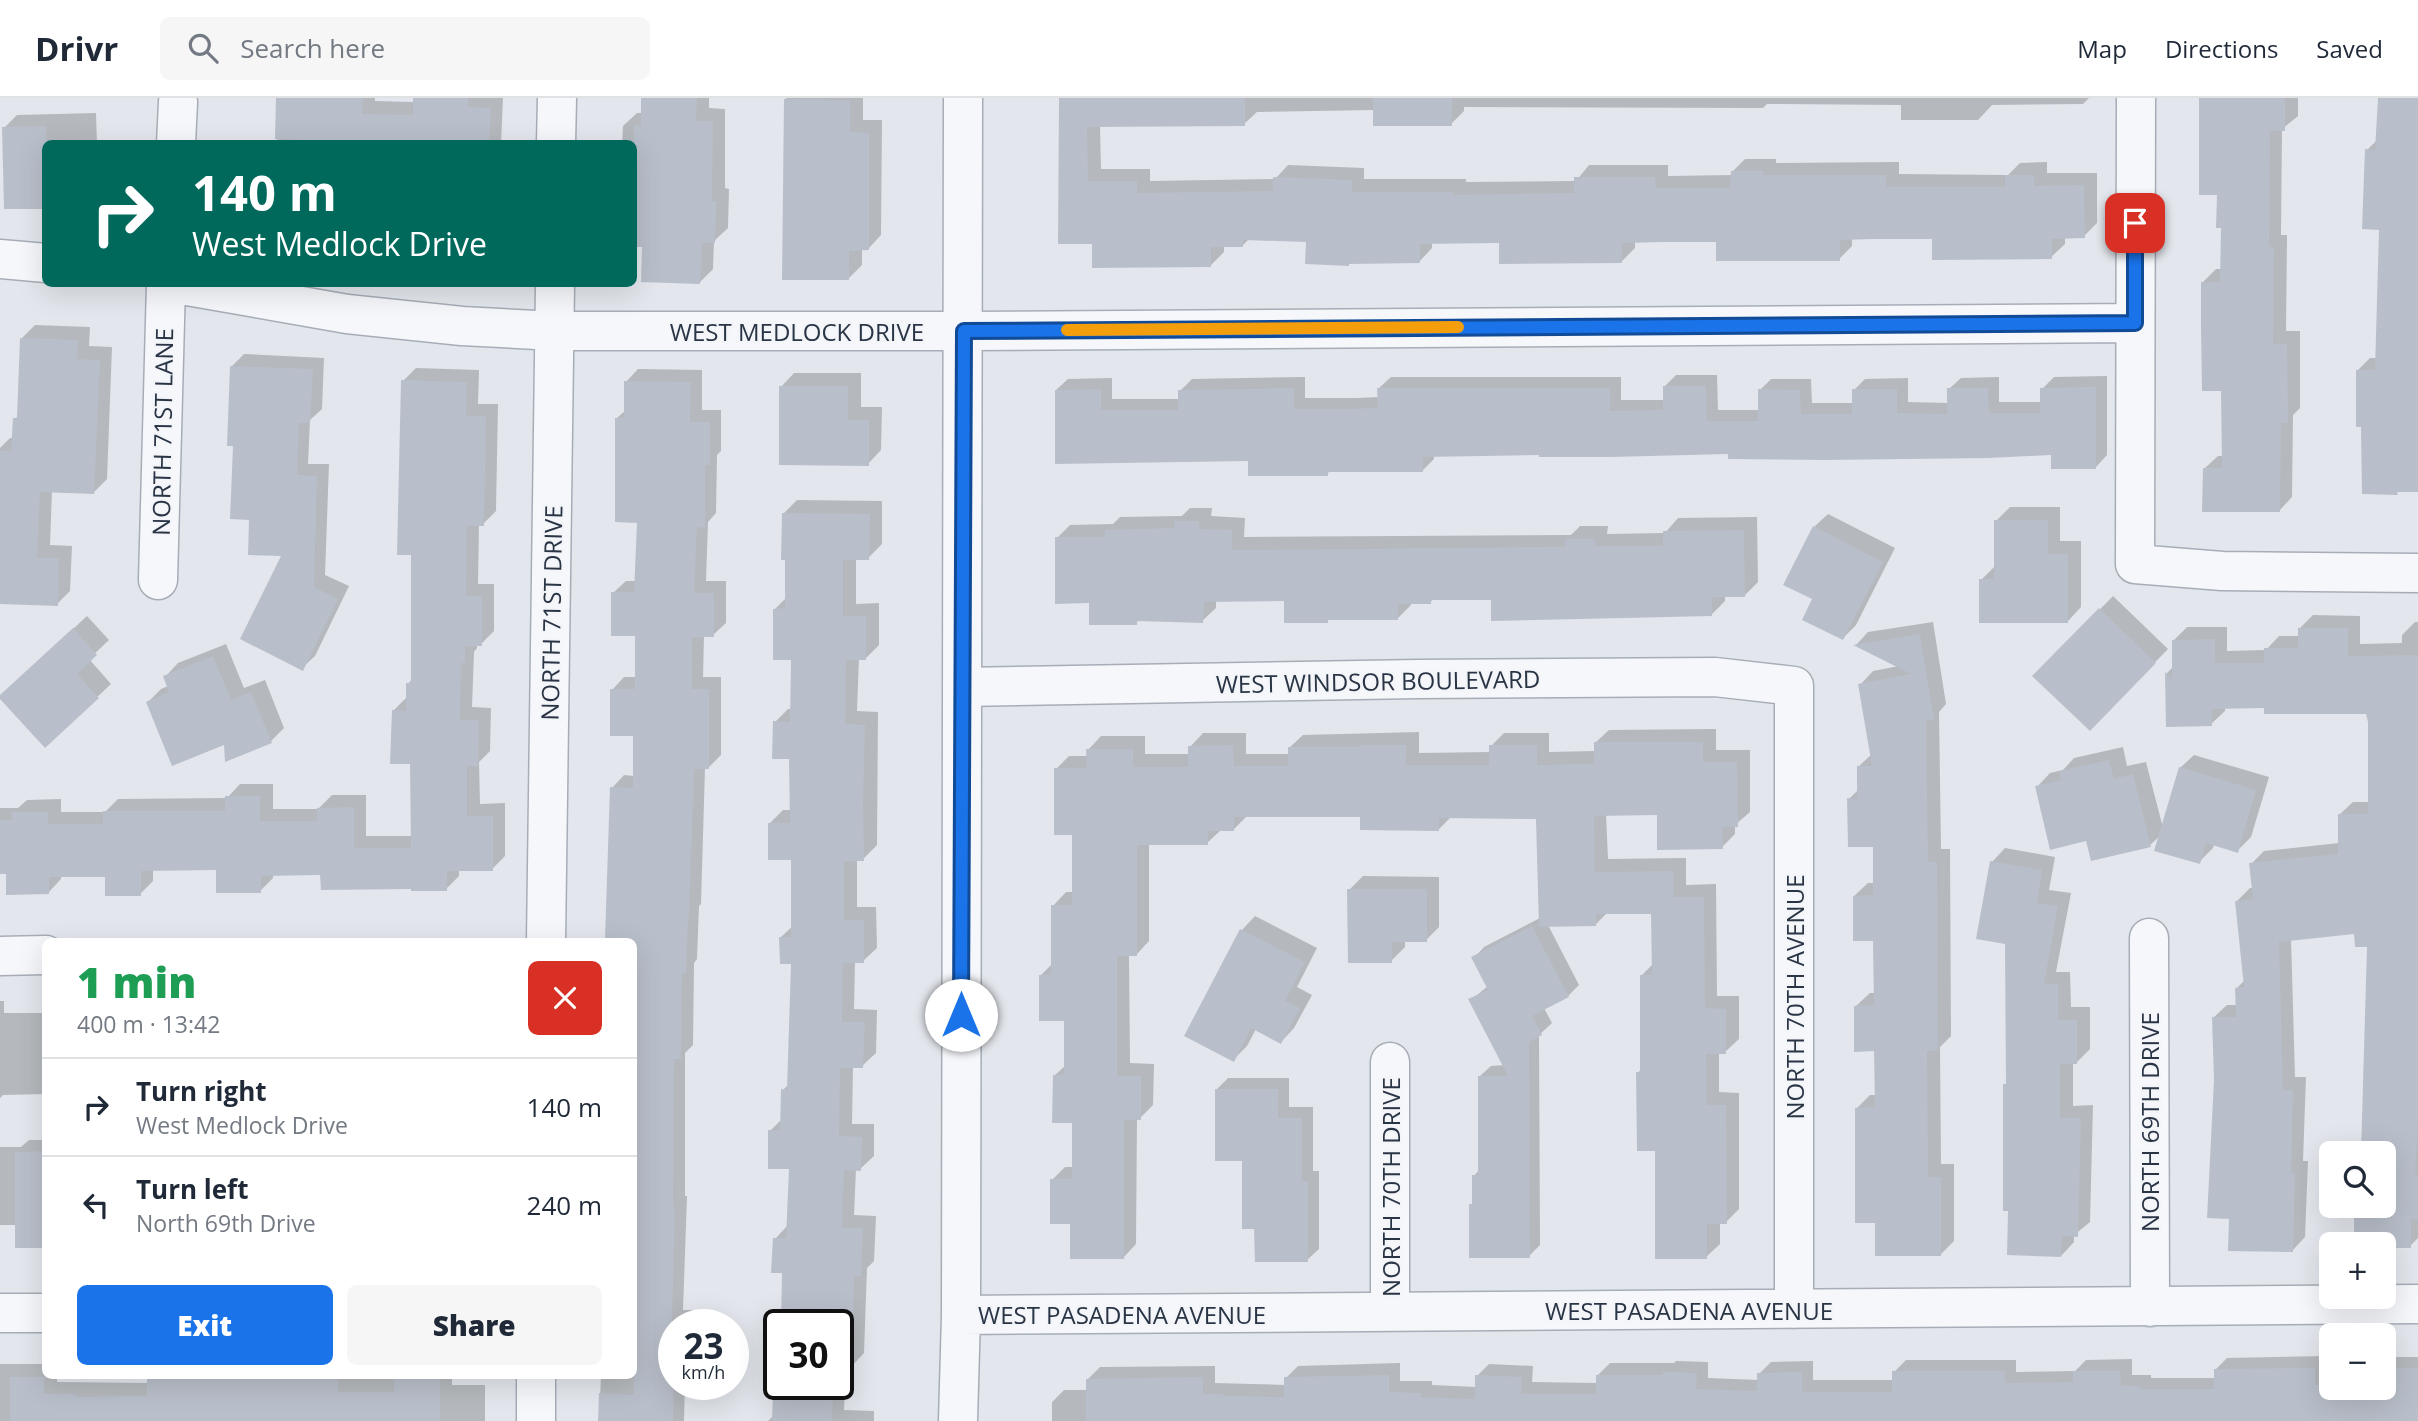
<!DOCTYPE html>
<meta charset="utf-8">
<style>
:root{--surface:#fff;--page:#f6f6f7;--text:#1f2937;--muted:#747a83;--line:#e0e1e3;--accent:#1a73e8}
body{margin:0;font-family:"Open Sans",sans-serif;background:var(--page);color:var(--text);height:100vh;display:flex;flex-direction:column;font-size:26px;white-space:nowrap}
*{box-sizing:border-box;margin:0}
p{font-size:23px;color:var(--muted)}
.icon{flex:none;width:38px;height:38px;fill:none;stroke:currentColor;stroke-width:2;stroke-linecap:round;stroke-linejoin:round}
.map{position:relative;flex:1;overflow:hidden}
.sheet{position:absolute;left:42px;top:840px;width:595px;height:441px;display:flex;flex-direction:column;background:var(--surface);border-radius:10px;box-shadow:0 7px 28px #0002}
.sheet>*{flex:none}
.hud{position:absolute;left:42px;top:42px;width:595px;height:147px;border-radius:10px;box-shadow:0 7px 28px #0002;background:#00695c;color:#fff;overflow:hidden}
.tools{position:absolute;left:2319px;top:1043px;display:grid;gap:14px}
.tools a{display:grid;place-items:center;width:77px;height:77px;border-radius:10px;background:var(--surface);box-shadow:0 7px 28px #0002;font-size:35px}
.speed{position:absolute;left:658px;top:1211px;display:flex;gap:14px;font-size:35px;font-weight:700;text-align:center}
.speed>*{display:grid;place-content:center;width:91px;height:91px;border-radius:50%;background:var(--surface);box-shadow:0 7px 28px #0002;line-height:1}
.speed small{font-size:18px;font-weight:400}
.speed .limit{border:4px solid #111;border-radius:10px;background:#fff;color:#111}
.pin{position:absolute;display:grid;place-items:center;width:60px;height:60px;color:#fff;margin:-30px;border-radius:14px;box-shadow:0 4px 10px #0006}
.me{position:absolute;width:77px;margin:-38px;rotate:0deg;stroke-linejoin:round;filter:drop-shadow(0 0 5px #0008)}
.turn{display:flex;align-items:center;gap:24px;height:147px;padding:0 35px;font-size:32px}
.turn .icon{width:91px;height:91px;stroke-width:2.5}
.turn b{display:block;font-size:49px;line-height:60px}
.round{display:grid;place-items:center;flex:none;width:74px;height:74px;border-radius:10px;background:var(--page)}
.summary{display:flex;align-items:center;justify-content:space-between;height:119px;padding:0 35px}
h1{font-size:42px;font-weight:800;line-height:52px;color:#1e9e55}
.cta{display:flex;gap:14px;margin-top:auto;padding:14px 35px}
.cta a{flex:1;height:80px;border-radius:10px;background:var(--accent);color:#fff;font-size:28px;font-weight:800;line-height:80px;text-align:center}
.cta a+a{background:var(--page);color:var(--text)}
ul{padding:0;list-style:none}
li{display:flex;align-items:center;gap:21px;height:98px;padding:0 35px;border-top:2px solid var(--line)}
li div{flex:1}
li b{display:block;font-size:26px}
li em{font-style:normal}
header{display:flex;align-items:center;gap:42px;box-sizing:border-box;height:98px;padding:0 35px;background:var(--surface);border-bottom:2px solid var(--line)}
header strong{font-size:33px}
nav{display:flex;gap:38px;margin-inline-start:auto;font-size:24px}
.search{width:490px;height:63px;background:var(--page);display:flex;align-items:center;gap:18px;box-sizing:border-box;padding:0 24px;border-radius:10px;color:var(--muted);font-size:26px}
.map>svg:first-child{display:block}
.shadow{fill:#0003}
.building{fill:#b9bfca}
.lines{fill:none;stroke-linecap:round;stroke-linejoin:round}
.street-casing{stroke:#a7adb7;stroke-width:41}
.street{stroke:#f6f7fa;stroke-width:38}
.route-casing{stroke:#114b97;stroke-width:18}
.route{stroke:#1a73e8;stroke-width:12}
.slow{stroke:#f59e0b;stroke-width:12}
.labels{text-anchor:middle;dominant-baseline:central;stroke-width:5;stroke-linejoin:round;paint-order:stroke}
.street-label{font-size:24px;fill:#293445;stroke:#f3f5f9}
</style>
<header>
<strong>Drivr</strong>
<div class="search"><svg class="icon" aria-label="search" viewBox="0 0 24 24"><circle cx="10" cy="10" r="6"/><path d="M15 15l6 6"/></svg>Search here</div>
<nav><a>Map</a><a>Directions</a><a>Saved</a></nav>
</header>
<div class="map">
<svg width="2418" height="1323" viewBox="0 0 2418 1323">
<rect width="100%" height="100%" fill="#e3e6ec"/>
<path class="shadow" d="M278,0H375V3L415,4V0H503L501,46H402L344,41V46H277Z
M643,0H709V10L725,11V90L729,91L728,130L714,143L713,171L700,184L644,147H634V46H622L623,28L637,15H643Z
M786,0H863V22H882L881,137L868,151H862V167L848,181L784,180Z
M1060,0H2089L2083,6L1992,7L1978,22H1901V7L1767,6L1763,10L1464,9V13L1451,26L1374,12L1257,14L1244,26L1100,28L1101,71H1150V83L1275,81L1288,67L1364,70V81H1466V84L1576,83L1589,67H1668V78L1732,77V74L1745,61H1776V65L1899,64V76L2008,77L2020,65L2047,64V75H2097V125L2084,138L2065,139V146L2051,159L1934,140H1852V148L1839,161L1718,142L1635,143V150L1622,163L1500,143L1432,144V150L1419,164L1308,143L1249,141L1243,147H1224V154L1211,167L1094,144Z
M2201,0H2298V18L2282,31L2281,137H2287L2286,233H2300V310L2293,317L2292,399L2279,413L2204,371L2218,358H2224L2223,291L2203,184L2216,171H2222V128L2219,95Z
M2379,0H2418V393L2363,328L2358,272L2370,260H2377L2381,130L2367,52L2378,41Z
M96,15L97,46H46L4,30L17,17Z
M35,227L90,229L89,248L112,249L107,381L94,394L52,393L50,447L72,448L70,493L57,506L0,504V350L10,340H14L15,321L19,317L21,241Z
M244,256L324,260L322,311L310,322L308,366H329L325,477L349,488L315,558L302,570L284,456L251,420L234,346L232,268Z
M416,270L479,272L478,306H498L496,413L483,426H479L478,486H494V533L481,546H477V550L474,554L472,609L491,610L490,653L479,664L480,706L505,705V758L492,771H459V778L446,791L413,789L322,776H273V780L260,793L218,770L153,771V783L140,796L107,777H61V781L48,795L8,774H0V710H18L27,702L61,701V714H105L118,701L227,700L240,686H273V711H318L332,697H366V738H413L412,665L393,613L406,600L408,586L413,580V455L403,283Z
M638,271L702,272V312H721V353L717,357L716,415L708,424L706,483H726V525L713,537H704L703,579H721V657L708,670H705L701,806L699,808L697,861L694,865L693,947L685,955V1098H687L683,1212H694V1227H674V1286H685L684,1323H599L601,1278H634V844L612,690L624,677L634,678L635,636L612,592L624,579H636V537L613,495L626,483H637L639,423L617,320L626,312V284Z
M794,275H861V309H882L881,352L868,366L781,289Z
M1676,277H1717L1718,312H1760V292L1771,281H1811L1812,305H1854V292L1865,281L1908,280V304L1949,305V291L1961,280L1999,279V304H2042V291L2054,279L2107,278V357L2096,369L2053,355L1730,354L1434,357V361L1423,372H1331L1327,376L1249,362L1057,364L1056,292L1068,281L1112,280V301H1180V293L1192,281L1305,279V300H1356L1379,299V290L1391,279H1621V302H1664V289Z
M797,402L882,403V446L868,460H856V506L879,505V547L866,560H859L857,613L878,614L877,747L863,761H857V809H876L877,850L863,863H855L854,911L877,912L876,955L862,968H853L852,1026H874V1058L860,1071H856L854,1117L876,1118L874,1163L867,1170L864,1255L851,1269H846L844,1312L874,1313V1323H768L774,1317L775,1296L781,1290V1286H838V1227L784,1173L775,1141L788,1127L791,1070L770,1033L782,1021L783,992L789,986L793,864L781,839L793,828L792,761L770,725L783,712H791V659L775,624L788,611H792L793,561L775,511L787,499L784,415Z
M2010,409H2060V443H2081V509L2068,523L1981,482L1994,469L1996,423Z
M1190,410H1212L1211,418L1245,420L1244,439L1571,437L1580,428H1608L1607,436L1665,435L1678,420L1757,419L1758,484L1745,497L1725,498V503L1711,517L1493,500L1434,501L1430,504H1411V507L1398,520L1286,523V502H1216V510L1202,523L1140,521L1136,525L1091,504L1057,440L1070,427L1113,426L1120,419L1182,418Z
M1828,416L1895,450L1856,527L1843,540L1814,429Z
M2113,498L2168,551L2090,631L2035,578Z
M2313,517L2360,518V546L2402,545V537L2415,524H2418V1140L2410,1148L2355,1146L2356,1108H2384V1055H2363L2369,847L2356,834L2291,840L2295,979H2306L2303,1063H2308L2305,1139L2292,1153L2231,1119L2216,982L2213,920L2227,907H2237V890L2245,882L2237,803L2250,790H2254L2251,766L2264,753L2339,745V717L2353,704H2369L2368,615L2266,609H2225V613L2211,626L2167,627V575L2174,568V542L2187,529H2227V553L2266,552L2279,538H2300V530Z
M87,518L109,542L89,561L111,586L45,648L14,586Z
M1933,524L1946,606L1939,614L1941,751H1950L1951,938L1940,949L1941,1066H1954V1143L1941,1156L1877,1123L1857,1010L1870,997H1876V952L1856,908L1870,895H1875V842L1854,798L1868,785H1875V747L1849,701L1859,691L1858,669L1872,656L1860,587L1873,573L1899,568L1856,547L1868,534Z
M226,546L244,590L265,582L284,630L271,643L226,645L148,604L161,591L168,588L165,579L178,565Z
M1716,631V652H1750V714L1735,727V736L1722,749L1658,715L1606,716L1608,761L1686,760V787L1716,786L1717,898H1739V941L1725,954H1719V994L1739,995V1111L1726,1124H1720V1146L1706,1159L1656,1051L1638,975L1641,971V878L1653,866L1652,814L1607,815L1596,826L1548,827L1579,887L1568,898L1544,910L1552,925L1539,937L1540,1147L1529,1158L1471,1107L1474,1104V1078L1480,1071V978L1491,968L1505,967L1471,902L1488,888L1474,860L1484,849L1540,820L1538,719H1451L1439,731L1362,717H1248L1233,732H1221L1207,745H1149V843L1136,857H1129L1130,965L1154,966L1153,1007L1140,1020H1137L1136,1146L1123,1160L1072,1124L1052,1082L1065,1069H1074V1023L1054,978L1066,967L1065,921L1041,877L1053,865V808L1066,794H1074V735L1056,671L1069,658H1088V652L1101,638H1145V656H1190V649L1203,635H1246V656H1289V650L1303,637L1419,634V655L1491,654V648L1504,635H1549V654L1595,653V645L1609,632Z
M2123,649L2127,668L2146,664L2163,730L2180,670L2194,657L2269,679L2251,739L2237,753L2214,746L2213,750L2199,764L2161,737L2150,747L2088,741L2037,689L2050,675L2063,672L2074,660Z
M2005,750L2055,759L2049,792L2071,795L2056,874H2070L2071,909H2090V951L2077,964H2073V1008L2093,1007L2090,1124L2074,1137V1144L2061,1158L2010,1112L2005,987L2008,984L2006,844L1992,764Z
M1363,778L1439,779V829L1426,842H1405V849L1391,863L1349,792Z
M1255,818L1317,850L1297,889L1312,897L1294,930L1281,944L1256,931L1247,948L1233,962L1186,937L1242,832Z
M0,903H4V915H46V996L3,997L0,1000Z
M1228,980H1289V1009H1313V1073H1319V1151L1307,1162L1256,1129L1243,1061L1216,992Z
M29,1042H46V1148L16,1127H0V1049H21Z
M2327,1258V1276H2331V1290H2384V1264L2389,1259H2418V1323H1052V1304L1064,1292H1088V1281L1100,1269L1215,1268V1285L1286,1287V1280L1298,1268L1400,1265V1283H1432V1287L1477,1289V1278L1489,1266L1533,1268L1532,1284L1598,1285V1277L1610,1265H1674L1676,1263L1708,1264V1280L1759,1282V1276L1771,1264L1813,1263V1282H1894V1274L1906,1262H2016V1274L2075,1273L2086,1262L2132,1261V1277H2151V1280H2215V1272L2227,1260Z
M0,1266H46V1278H57V1284L148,1285L150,1278H350V1281H396V1278H452V1287H485V1323H0Z"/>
<path class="building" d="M276,0H363L362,16L413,17V0H468V9L491,10L489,46H410L275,41Z
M641,0H697L696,23H713L712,103H716L715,145H702L700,186L641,184L642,149H634V27L641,28Z
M1059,0H1245V28L1087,29L1088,83H1137V95L1273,93V79L1352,82V94H1453V97L1574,95V79H1655L1656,90H1730L1731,73H1763V77H1886V89H2005V77H2034V88L2084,87L2085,140L2052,141V161L1932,162V141H1874L1840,142V163H1716V144H1663L1622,145V165L1499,166V145L1420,146V165L1349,166V168L1305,166L1306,144L1243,142V149H1211V169L1092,170V146H1058Z
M1373,0H1452V28H1373Z
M2199,0H2285V33H2270L2269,149H2274L2273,246H2287L2288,325H2281L2280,414H2202L2203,370H2222L2221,293H2202L2201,229V184H2220L2221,130H2216L2217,97H2199Z
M2378,0H2418V394H2397L2398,397L2362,396L2361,329H2356V272H2375L2379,132L2362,131L2365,51L2375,52Z
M784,1L850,2V34L869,35V152L849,153V182H782Z
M46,28V111H4L2,29Z
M20,240L78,242L77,261L100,262L94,396L40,394L37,460H59L58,508L0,506V353H11L13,320H17Z
M230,268L313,271L310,325H299L297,377L317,378L314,489L338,501L303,573L240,541L281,458L248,457L249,422L230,421L233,348H227Z
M401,282L467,284L466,318H486L484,428H467L466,498H482V548H465V565H461L460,622H479L478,668H467V718H493V773H447V793H411V791L321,792L320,777L261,778V795H216V772L141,773V798H105V779H49V796L6,797V776H0V722H12V714H48V726H103V713H225V698H260V723H317V710L354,709V750H411L410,666H390L392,612L406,613V585H411V457H397Z
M624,283L691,284L690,324H710V367H705V430L697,429L694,495H714V539H692V591H709V671H694L689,820H688L686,875H682L681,961H674L673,1109H675L672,1224H674L673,1323H598L599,1295L634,1297V844L605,841L610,689L633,690V638H610V591H635V538H611V494H634L637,425L615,424V320H624Z
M779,288H848V322H869V368L779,367Z
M1663,288H1706L1707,323H1758V291L1800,292L1801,316H1852V291H1897V315L1947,316V290H1988L1989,315H2040V290L2096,289V371H2051V357L1989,360L1825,362L1728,361V356L1610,359H1539V357L1423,359V374H1328V378H1248V363L1055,366V292L1101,291V312H1178V292L1294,290V311H1344L1378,310L1377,290H1610V313L1663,312Z
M782,415L870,416L869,462H843V518H866V562H846L845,626L865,627L863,703L864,763H844V822H864V865H843L842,924H865L863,970H840L839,1038L862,1039L861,1073L844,1072L842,1130H863L861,1178H854L853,1227H781L782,1175H771L773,1140H786L789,1071H768V1032H780L781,991L787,992L791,866H780L779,839H791V762H768V725H790L789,661H772L773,623L790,624L791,562H773V511L785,510V462H781Z
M1994,422H2048V456H2068V525H1979V481H1994Z
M1174,423H1199V431L1232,432V452L1565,449V441H1595V448H1663V433L1744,432L1745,499H1712V518L1491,523V502H1431V506H1398V522H1328V525H1284V503L1204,504L1203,525L1137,523V527H1089V505L1055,506V439H1105V432L1174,430Z
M1813,428L1883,464L1843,542L1802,522L1812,501L1783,487Z
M2099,510L2156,565L2090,633L2032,578Z
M73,530L97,557L77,576L99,600L45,650L0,601V597Z
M2298,530H2348V558L2418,557V1023L2415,1077H2418V1121H2411V1150H2384V1146H2354V1108H2384V1055H2361L2367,849H2355L2354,836L2279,844L2283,992H2293L2291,1075L2295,1076L2293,1154L2228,1153L2229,1121L2207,1120L2214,982L2212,919H2236L2235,890L2244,889L2235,803L2253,801L2249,765L2338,756V716H2368V624L2366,616H2264V610L2212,611V628L2166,629L2165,574L2172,581V542L2215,541V565H2264V550H2298Z
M1920,536L1934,621L1926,623L1928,764H1937L1938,953H1927L1928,1079H1941V1158H1875V1125H1855V1010L1875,1009L1874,953L1854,954V908L1874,907L1873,843H1853V798L1873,797V749H1848L1847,700L1857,701V668H1872L1858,586L1911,576L1853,547Z
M213,558L231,602L251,594L272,645L225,664L224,647L172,668L146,604L169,594L163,578Z
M1594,644H1703V664H1737L1738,729H1722L1723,751L1657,752V717L1594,718L1595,774L1673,773L1674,799H1704L1705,910L1726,911V956H1706L1707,1007H1726L1727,1126H1707V1161H1655V1053H1637L1636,974H1640V877H1652L1651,816H1596V828L1539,829L1536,721L1439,720V733L1360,732V719H1234V733H1208V747H1137V858H1117V978H1141V1022H1124V1161H1070V1126H1050V1081H1072V1025H1052L1053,977H1064V923H1039V877H1051V807H1072V737H1054V670H1087L1086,651H1133V669H1188V648L1233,647L1234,668H1288V649H1360V647H1406V667H1489V647H1537V667L1594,666Z
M2109,662L2114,681L2133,676L2151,749L2091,763L2086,743L2050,752L2035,688L2061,682L2059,673Z
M2179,669L2256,692L2238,755L2206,745L2200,766L2154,753Z
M1990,763L2042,772L2037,805L2058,808L2044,886H2058V922H2077V966H2060V1020H2081L2078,1139L2062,1138L2061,1159L2007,1157L2008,1113H2003V986H2006L2005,846L1976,841Z
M1347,791H1427V844H1392V865H1348Z
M1532,828L1569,899L1532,918L1542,937L1529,944L1530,1160H1469V1106H1472V1077H1478V978H1508L1468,901L1488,892L1471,859Z
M1240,831L1305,864L1285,903L1300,910L1281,946L1251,930L1234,964L1184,938Z
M1215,991H1278V1020H1302V1083H1308V1164H1255L1254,1131H1242V1063H1215Z
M46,1053V1150H15V1054Z
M2315,1270V1287H2331V1290H2384V1270H2418V1323H1086V1281L1203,1279V1296H1223V1298L1284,1299V1279L1389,1277V1294L1421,1295V1299L1475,1301V1277L1522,1279L1521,1296H1596V1277H1663V1274L1697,1275L1696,1291L1757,1293V1275L1802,1274V1294H1892V1273H2005V1285L2073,1284V1273H2120L2121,1288H2140V1291H2214V1271Z
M147,1278H338V1294H394V1278H440V1323H10V1279H44V1296H76V1299L147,1298Z
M773,1296L833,1298L832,1323H772Z"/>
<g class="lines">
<g class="street-casing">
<path id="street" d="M2136,0L2135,466L2222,473L2418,475
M176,46L178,4
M556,46L557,0
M0,161L46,165
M176,186L347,216L462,228L555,233H964L2135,225
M158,482L166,186
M962,589L1418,581L1715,579L1794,588V1211
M2149,840L2150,1209
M546,844L555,186
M0,858L46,857
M1390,964V1214
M0,1215H46
M961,1217L2418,1206
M536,1323V1278
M958,1323L961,1217L963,0"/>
</g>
<use href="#street" class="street"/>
</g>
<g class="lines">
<g class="route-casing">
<path id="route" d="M961,917L964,233L2135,225V125"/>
</g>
<use href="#route" class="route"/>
<path class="slow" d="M1067,232L1458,229"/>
</g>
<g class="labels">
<g class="street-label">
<text x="797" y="233">WEST MEDLOCK DRIVE</text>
<text transform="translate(162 334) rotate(-89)">NORTH 71ST LANE</text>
<text transform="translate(551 515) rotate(-89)">NORTH 71ST DRIVE</text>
<text transform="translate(1378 583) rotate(-1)">WEST WINDSOR BOULEVARD</text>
<text transform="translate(1794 899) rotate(-90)">NORTH 70TH AVENUE</text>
<text transform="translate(2149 1024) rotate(-90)">NORTH 69TH DRIVE</text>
<text transform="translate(1390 1089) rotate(-90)">NORTH 70TH DRIVE</text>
<text x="1689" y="1212">WEST PASADENA AVENUE</text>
<text x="1122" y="1216">WEST PASADENA AVENUE</text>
</g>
</g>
</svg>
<div class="tools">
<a><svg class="icon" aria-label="search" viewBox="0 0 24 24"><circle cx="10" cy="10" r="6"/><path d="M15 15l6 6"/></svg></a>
<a>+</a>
<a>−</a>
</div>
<div class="speed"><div>23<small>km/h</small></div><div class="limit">30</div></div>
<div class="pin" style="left:2135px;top:125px;background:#d93025"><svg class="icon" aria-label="arrive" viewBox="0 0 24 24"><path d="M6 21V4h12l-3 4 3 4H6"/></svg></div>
<svg class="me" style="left:961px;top:917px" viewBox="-20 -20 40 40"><circle r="19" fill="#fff"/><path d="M0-13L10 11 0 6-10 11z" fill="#1a73e8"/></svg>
<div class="hud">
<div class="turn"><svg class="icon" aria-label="right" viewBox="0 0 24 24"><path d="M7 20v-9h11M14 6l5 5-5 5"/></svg><div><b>140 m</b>West Medlock Drive</div></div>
</div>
<section class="sheet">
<div class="summary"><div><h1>1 min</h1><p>400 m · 13:42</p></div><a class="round" style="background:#d93025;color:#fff"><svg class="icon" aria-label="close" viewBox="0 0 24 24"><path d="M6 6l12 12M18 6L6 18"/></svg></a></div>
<ul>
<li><svg class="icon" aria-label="right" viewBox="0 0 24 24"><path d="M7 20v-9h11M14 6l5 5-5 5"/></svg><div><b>Turn right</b><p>West Medlock Drive</p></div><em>140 m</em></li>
<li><svg class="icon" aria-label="left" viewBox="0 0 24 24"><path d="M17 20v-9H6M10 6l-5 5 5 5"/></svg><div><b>Turn left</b><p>North 69th Drive</p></div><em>240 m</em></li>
</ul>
<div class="cta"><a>Exit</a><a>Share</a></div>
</section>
</div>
